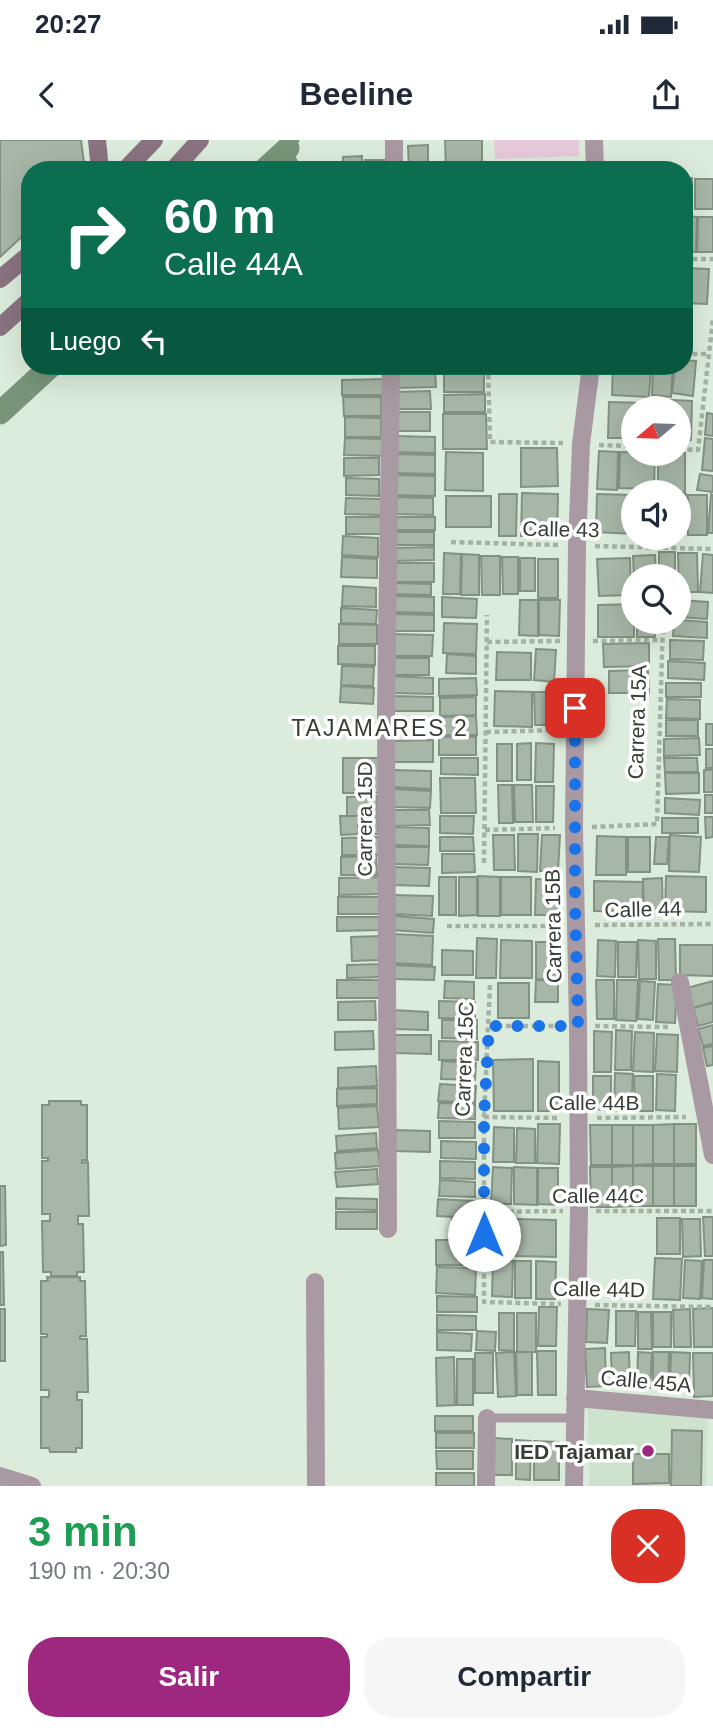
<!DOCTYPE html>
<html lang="es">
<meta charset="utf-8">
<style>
:root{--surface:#fff;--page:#f6f6f7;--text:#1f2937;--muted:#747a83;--accent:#9e2780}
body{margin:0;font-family:Helvetica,sans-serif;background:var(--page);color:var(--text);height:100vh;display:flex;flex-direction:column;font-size:26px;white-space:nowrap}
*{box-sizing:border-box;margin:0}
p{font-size:23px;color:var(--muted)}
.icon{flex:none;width:38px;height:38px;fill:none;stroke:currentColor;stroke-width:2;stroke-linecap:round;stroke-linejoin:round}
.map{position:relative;height:1346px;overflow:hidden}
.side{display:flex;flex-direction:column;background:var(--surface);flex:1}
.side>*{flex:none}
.guide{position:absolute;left:21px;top:21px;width:672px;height:214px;border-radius:28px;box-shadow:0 7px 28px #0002;background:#0b6e4f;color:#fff;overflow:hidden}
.needle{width:46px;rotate:251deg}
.tools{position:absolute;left:621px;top:256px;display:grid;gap:14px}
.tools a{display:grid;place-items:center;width:70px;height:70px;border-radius:50%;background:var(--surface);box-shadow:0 7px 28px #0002;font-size:35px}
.pin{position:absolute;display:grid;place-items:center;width:60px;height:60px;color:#fff;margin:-30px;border-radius:14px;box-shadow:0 4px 10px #0006}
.me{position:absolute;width:77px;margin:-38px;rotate:0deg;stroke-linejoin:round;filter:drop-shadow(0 0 5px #0008)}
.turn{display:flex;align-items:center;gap:24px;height:147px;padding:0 28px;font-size:32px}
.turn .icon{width:91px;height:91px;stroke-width:2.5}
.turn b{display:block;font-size:49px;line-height:60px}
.then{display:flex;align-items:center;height:66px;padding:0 28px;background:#0003;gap:14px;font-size:26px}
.round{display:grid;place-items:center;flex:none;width:74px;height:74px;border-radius:28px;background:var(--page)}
.overview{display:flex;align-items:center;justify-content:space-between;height:119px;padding:0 28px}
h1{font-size:42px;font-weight:800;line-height:52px;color:#1e9e55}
.cta{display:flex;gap:14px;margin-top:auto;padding:14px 28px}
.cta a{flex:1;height:80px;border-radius:28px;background:var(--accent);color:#fff;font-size:28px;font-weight:800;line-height:80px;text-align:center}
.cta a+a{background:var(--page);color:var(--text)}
.status{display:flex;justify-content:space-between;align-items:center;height:49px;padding:0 35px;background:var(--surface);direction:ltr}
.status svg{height:19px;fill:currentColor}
header{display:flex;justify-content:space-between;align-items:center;height:91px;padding:0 28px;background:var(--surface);font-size:32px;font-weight:800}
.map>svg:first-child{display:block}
.built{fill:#cde3cd}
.green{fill:#e7c9dc}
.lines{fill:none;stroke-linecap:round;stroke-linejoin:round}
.stream{stroke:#789579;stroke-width:7}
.canal{stroke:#789579;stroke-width:23}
.building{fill:#a7b6a7;stroke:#839183;stroke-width:2}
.path{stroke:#a5b1a5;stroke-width:4.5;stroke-dasharray:5 3.5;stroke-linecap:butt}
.service{stroke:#a999a3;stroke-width:9}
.minor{stroke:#a999a3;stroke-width:18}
.tertiary{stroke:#a999a3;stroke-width:18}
.secondary{stroke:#8a7381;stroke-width:18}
.route{stroke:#1a73e8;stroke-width:12;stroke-dasharray:0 21.6}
.poi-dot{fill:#9e2780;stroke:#fff;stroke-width:2.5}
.labels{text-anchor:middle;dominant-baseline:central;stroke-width:7;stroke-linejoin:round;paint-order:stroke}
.street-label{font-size:21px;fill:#373d37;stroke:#fff}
.poi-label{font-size:21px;font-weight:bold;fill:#373d37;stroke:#fff;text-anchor:end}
.neighbourhood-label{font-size:23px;letter-spacing:2px;fill:#373d37;stroke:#fff}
</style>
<div class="status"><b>20:27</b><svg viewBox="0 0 49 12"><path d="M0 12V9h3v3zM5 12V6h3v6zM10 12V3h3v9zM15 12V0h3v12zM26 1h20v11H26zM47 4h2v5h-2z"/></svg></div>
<header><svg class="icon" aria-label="back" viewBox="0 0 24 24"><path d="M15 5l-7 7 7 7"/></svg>Beeline<svg class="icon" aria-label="share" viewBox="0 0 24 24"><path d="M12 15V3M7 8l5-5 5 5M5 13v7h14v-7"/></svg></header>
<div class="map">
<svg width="713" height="1346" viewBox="0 0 713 1346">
<rect width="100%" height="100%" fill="#dcecdc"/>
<path class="built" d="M588,1269L708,1277L706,1346H589Z"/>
<path class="green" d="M494,0H579V16L495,19Z"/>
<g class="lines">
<path class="stream" d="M296,0L288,8L298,30"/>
<path class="canal" d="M264,30L288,8
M0,273L51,226"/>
</g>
<path class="building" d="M0,0H81L85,30H30V89L0,117Z
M445,0H482V30H446Z
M428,5V30H409L408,6Z
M362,16V30H343V17Z
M365,20H384V30H365Z
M684,38H692V71H684Z
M695,39H713V69H695Z
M684,76L697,77L696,112H684Z
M698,77H713V112H697Z
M685,128L709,129L707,164L684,163Z
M684,220L696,221L693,256L672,253L675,226H684Z
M341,226H382V234L341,233Z
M445,226H482V232L445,233Z
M613,226H651L649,257L612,255Z
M653,226H673L671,257L652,255Z
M397,231H435L436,247L397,248Z
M444,234H484V252H444Z
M385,239V255H342V240Z
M430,251L431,269H394L393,252Z
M485,254V272H444V255Z
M343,257H381V276H344Z
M651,259L692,261L691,300L679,299V268H650Z
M609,262L646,263V268H634V298H608Z
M393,272H430V291H393Z
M707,273L713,274V296L705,295Z
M443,274H486L487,309H443Z
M345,277L381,278V297H345Z
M395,296L435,297V313L394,312Z
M345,298L382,299V316L344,315Z
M705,298L713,299V331L702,330Z
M521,308H557L558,346L521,347Z
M599,311L618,312L617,350L597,349Z
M446,312L483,313V351L445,350Z
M620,312L655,313L654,349L619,348Z
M658,313H685V352L658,351Z
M394,314L435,315V334L394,333Z
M344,318H379V335L344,336Z
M700,334L713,336V352L697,350Z
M394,335L435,336V356L393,355Z
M346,338L379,339V356L346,355Z
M522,353L558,354L557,397L521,396Z
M499,354H517L516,396H499Z
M597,354L634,355V394L596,392Z
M679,354H686L684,394H679Z
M711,354L713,355V393H708Z
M688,355H707V395H688Z
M446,356H491V387H446Z
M393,357L433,358V375L393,374Z
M346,358L382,359L381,375L345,374Z
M346,377H382V394H346Z
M393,377H435V390H393Z
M392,392H434V405H392Z
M343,396L378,398V417L342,415Z
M434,407V420L392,421V408Z
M659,412H675V436H659Z
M444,413L461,414L460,454H443Z
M678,413H697L698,452H679Z
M462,414L479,415V455H461Z
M703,414L713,415V453L700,452Z
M655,415L656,436H634V442L633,416Z
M481,416H500V455H482Z
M342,417L377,419V438L341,437Z
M502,417H518V454H503Z
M520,418H535V451H520Z
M630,418L631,455L599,456L597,419Z
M538,419H558V458H538Z
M392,423H434V442H392Z
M393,443L431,444V455L392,454Z
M343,446L376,448V467L342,466Z
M391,456L434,457V473L391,472Z
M442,457L477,459L476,478L442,477Z
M520,460H538V496L519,495Z
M539,460H560L559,496L539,495Z
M679,460L708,462L707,479L679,477Z
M634,464V497H598V465Z
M341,468L377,470L376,484L341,483Z
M391,474L434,475V491H391Z
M679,480L707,482V498L673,496L674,481Z
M637,481H655V497H637Z
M444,483L477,484L476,514L443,513Z
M339,484L377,485V504H339Z
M391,494L433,495L432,516H390Z
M670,500L704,501L703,520L670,519Z
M649,503V526L604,527L603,504Z
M338,506H375V525L338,524Z
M536,509L556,510L554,542L534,540Z
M497,512L531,513V540H496Z
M447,514L476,516V534L446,533Z
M390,518H429V535H390Z
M668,521L705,523L704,540L668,538Z
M342,526L374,527L373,546L341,545Z
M648,530L649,553H609V531Z
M391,536L433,538V554L391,553Z
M476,538L477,555L439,556V539Z
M666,543H701V557H666Z
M341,546L374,548L373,564L340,562Z
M495,551L532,552V587L494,586Z
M534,552H553V585H535Z
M391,556L433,557V571H392Z
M476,557V575L440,576V558Z
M667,559L700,560V579L666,578Z
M476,576L477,595H440V577Z
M666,580H698V596H666Z
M706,584H713V605H706Z
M439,597H476V615H439Z
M699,598L700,615L664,616V599Z
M433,600V622H393V601Z
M531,603V640H517V604Z
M536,603L554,604L553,642H535Z
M497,604H512V641H497Z
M706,609H713V628H706Z
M343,618H379V653H343Z
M441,618H478V635L441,634Z
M664,618H697L698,632H665Z
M393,630L431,631V649L393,647Z
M704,630H713V652H704Z
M665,633H699V653L666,654Z
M440,638H475L476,673H441Z
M498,645H512L513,683H499Z
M514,645H532L533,682H515Z
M536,646H554L553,682H536Z
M393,649L431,651L430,668L393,667Z
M705,655H713V673H705Z
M377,656L378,694H358V676H347V657Z
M665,658L700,660L699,675L665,673Z
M393,670H429L430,685L394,686Z
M340,676H358V694L341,695Z
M440,676H474L473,694L440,693Z
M705,677H713V697L706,698Z
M662,678H698V693H662Z
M394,687L429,688V706L393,705Z
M518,694H538L537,732L518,731Z
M493,695H514L515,730H494Z
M542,695H560L558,731H540Z
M670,695L701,697L699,732L669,731Z
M597,696L626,697V735H596Z
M379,697V715H342V698Z
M440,697H473L474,711H440Z
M628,697H650V732H628Z
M656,697H669L667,724H654Z
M392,707H429L428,725L392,724Z
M442,714H474L475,732L442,733Z
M376,716L377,735H341V717Z
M392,727L430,728L429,746L391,745Z
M478,736L500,737V776H478Z
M666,736L706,737V772L665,771Z
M383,737V754L339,755V738Z
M439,737H456V775H439Z
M459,737H477V775L459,776Z
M501,737H531V775H501Z
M662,738L663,773L644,774L643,739Z
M536,739L557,740V775H535Z
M594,741L643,742L642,772L594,771Z
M393,755L433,756L432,776L392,774Z
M338,757H382V774H338Z
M393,776L434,779L433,793L392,790Z
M337,777H381L382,790L337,791Z
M393,794L433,796L432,825L391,823Z
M381,796V820L352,821L351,797Z
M477,798L497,799L496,838H476Z
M658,799H675L676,840H659Z
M501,800L532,801V838H500Z
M598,800L616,801L615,837L597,836Z
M638,800L656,801V839H639Z
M536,802H559V839H536Z
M618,802H637L636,837H618Z
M680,805H713V836L680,835Z
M442,810L473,811V835H442Z
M382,824L383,837L347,838V825Z
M391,825L435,827L434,840L391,839Z
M337,840H380V858H337Z
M536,840L558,841V862H535Z
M596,840H614V879H597Z
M617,840H638L636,881L616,880Z
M445,841L474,842V859L444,858Z
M640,841L655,842L653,880L638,879Z
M713,841V862L693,868L687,848Z
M498,843H529V878H498Z
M658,844L677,845L675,883L656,882Z
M375,861L376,880H338V862Z
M439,861L475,862V879L439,878Z
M713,863V882L698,886L693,868Z
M393,870L428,872V890L393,889Z
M442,880H477V899L442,898Z
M713,885V904L703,906L698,889Z
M616,890L632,891L631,930H615Z
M373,891L374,909L335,910V892Z
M594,891L612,892L611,932H594Z
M635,892L654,893L653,932L633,931Z
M657,894L678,895L677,932L655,931Z
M395,895H431V914L395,913Z
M439,901L478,902V920H439Z
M713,906V925L707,926L703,908Z
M533,919V971H494L493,920Z
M442,921L476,923L475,940L441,939Z
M538,921L559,922V971H538Z
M376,926L377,946L338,948V928Z
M615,933L633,934L631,971L614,970Z
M657,934L676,935L675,971L656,970Z
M593,936H611V970L593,969Z
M634,936H653V971H635Z
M440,944L476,946L475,963L438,961Z
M377,948V964L337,966V949Z
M49,961H81V965H87V1020H82V1023L88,1022L89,1076H78V1084H83L84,1132H77V1136H51V1132H43L42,1081H50V1074H42V1021H48V1018H42V965H49Z
M439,963L475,964V979L438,978Z
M377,966L379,987L339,989L338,968Z
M439,981L475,982V998H439Z
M538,984H560L559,1024L537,1023Z
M674,984H696V1024H674Z
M674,984V1024H653V985Z
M590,985H612V1025H591Z
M612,985H633V1025H612Z
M633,985H653V1024L633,1025Z
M494,987L514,988V1022H493Z
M517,988L535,989V1023H516Z
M394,990L430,991V1012L394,1011Z
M376,993L377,1008L337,1011L336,996Z
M441,1001L476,1002V1019L441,1018Z
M378,1010L380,1026L336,1029L335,1013Z
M440,1021L475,1022V1039L440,1038Z
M633,1026V1066L612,1067V1027Z
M633,1026H653V1066H633Z
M653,1026H674V1066H653Z
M674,1026H696V1066H674Z
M493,1027L512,1028L511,1064H491Z
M514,1027L537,1028V1065L514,1064Z
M590,1027H612V1067H591Z
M538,1028H558V1065L538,1064Z
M377,1029L378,1044L337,1047L335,1032Z
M440,1040L475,1042V1057L439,1056Z
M0,1046H5L6,1105L0,1106Z
M336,1058L377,1059V1070L336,1069Z
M438,1059L474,1061L473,1078L437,1076Z
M336,1072H377V1089H336Z
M703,1077H713V1116H705Z
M657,1078H680V1114H657Z
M452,1079L474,1081L473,1097L452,1095Z
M493,1079H514L513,1115H492Z
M516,1079L556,1080V1117L516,1116Z
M682,1079H700L701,1116L683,1117Z
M436,1100H477V1125H436Z
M0,1112H3L4,1165H0Z
M655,1118L682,1119L680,1160L653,1159Z
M685,1120L702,1121L700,1159L683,1158Z
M704,1120H713V1159L702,1158Z
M493,1121H513L512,1157L492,1156Z
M515,1121H531V1158H515Z
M536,1121L556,1122L555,1159H536Z
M437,1127L476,1128L475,1155L436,1153Z
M47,1137H80V1141H85L86,1196H80V1199H87L88,1252H77V1260H82V1308H76V1312H50L49,1308H41V1257H49V1250H41V1197H47V1194H41V1141H48Z
M437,1156L477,1157V1172H437Z
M539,1167H557L556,1206H538Z
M713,1168V1207H694L693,1169Z
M0,1169H5V1221H0Z
M587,1169L609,1170L607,1203L586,1202Z
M690,1169L691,1207H674L673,1170Z
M616,1171H636L635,1206H616Z
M638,1172H651L652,1209H638Z
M653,1172H671V1207H653Z
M499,1173H514V1211L499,1210Z
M517,1173H536V1212H517Z
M437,1175L476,1176V1190H437Z
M477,1191L496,1192L495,1211L476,1210Z
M437,1192L472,1194L471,1211L437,1210Z
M605,1208L606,1246L587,1247L585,1209Z
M537,1211H556V1255H538Z
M514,1212L516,1256L498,1257L496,1213Z
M516,1212H532V1255H517Z
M629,1212L630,1246L612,1247L611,1213Z
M638,1212L652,1213L650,1248L637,1247Z
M653,1212H669L668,1248L653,1247Z
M671,1212L690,1213L689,1248H670Z
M475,1213H493V1253H475Z
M693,1213H713V1256L694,1257Z
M454,1217L455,1265L437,1266L436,1218Z
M457,1219H473V1265H457Z
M435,1276H473V1291H435Z
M672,1290L702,1291L701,1346H671Z
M436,1293H474V1308H436Z
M494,1298L512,1299V1335H493Z
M516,1300L531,1301L530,1340L516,1339Z
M534,1301L559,1302V1340H534Z
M436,1311H473V1329H437Z
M633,1314H669V1343L633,1344Z
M436,1333H474V1346H436Z"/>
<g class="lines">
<path class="path" d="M489,30L578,27
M684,119H713
M684,214H709
M488,226L490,302L563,303
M599,305L634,306
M679,309L698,310L713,179
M451,402L558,405
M595,406L713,409
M593,501L662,500
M487,502L560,501
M486,592L559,590
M592,687L657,684L663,481
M485,690L555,688
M484,723L487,475
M595,785L713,784
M447,786H558
M490,845L484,977V1162L561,1164
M489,886H561
M595,886L670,887
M484,977L560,978
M597,978L686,977
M596,1071H713
M483,1072L563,1071
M595,1165L713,1167"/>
<path class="service" d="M487,1278H575"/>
<path class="minor" d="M394,30V0
M680,842L713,1015
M388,1089L386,568L391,226
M315,1142L316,1346
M0,1336L32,1346
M486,1346L487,1278"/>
<path class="tertiary" d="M594,0L595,30
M575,1258L713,1270
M574,1346L579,1071L578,886L574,688L577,405L581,304L591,226"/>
<path class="secondary" d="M97,0L100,30
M125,30L154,0
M173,30L200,0
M0,139L30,114
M0,187L30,160"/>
</g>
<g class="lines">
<path class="route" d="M484,1095V977L489,886H578L575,761V568"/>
</g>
<circle class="poi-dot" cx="648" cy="1311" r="7"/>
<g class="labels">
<g class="street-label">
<text transform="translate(561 389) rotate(1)">Calle 43</text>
<text transform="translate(637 582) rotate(-88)">Carrera 15A</text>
<text transform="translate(364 679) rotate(-90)">Carrera 15D</text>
<text transform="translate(643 769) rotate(-1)">Calle 44</text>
<text transform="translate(553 786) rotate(-91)">Carrera 15B</text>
<text transform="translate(464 919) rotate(-88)">Carrera 15C</text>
<text x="594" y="962">Calle 44B</text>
<text x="598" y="1055">Calle 44C</text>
<text transform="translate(599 1149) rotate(1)">Calle 44D</text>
<text transform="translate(646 1241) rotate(5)">Calle 45A</text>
</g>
<g class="poi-label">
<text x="634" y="1311">IED Tajamar</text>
</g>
<g class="neighbourhood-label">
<text x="380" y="588">TAJAMARES 2</text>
</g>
</g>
</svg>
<div class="tools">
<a><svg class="needle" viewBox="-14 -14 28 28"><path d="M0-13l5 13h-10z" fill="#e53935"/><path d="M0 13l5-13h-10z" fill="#747a83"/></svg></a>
<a><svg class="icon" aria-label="sound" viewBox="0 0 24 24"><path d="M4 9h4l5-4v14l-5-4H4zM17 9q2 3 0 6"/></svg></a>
<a><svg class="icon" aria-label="search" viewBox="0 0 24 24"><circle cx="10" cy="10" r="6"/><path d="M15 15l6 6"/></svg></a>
</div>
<div class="pin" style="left:575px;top:568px;background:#d93025"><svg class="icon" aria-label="arrive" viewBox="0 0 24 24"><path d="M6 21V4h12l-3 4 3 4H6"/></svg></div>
<svg class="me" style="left:484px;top:1095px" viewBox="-20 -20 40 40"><circle r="19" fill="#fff"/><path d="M0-13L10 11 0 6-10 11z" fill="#1a73e8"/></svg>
<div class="guide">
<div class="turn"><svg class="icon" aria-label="right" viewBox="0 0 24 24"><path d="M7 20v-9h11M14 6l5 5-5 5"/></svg><div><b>60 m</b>Calle 44A</div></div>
<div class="then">Luego<svg class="icon" aria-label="left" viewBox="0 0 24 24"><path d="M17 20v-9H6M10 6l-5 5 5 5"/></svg></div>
</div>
</div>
<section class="side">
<div class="overview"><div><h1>3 min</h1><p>190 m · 20:30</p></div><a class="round" style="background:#d93025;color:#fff"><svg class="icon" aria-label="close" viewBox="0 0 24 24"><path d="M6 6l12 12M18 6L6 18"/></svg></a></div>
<div class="cta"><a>Salir</a><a>Compartir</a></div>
</section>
